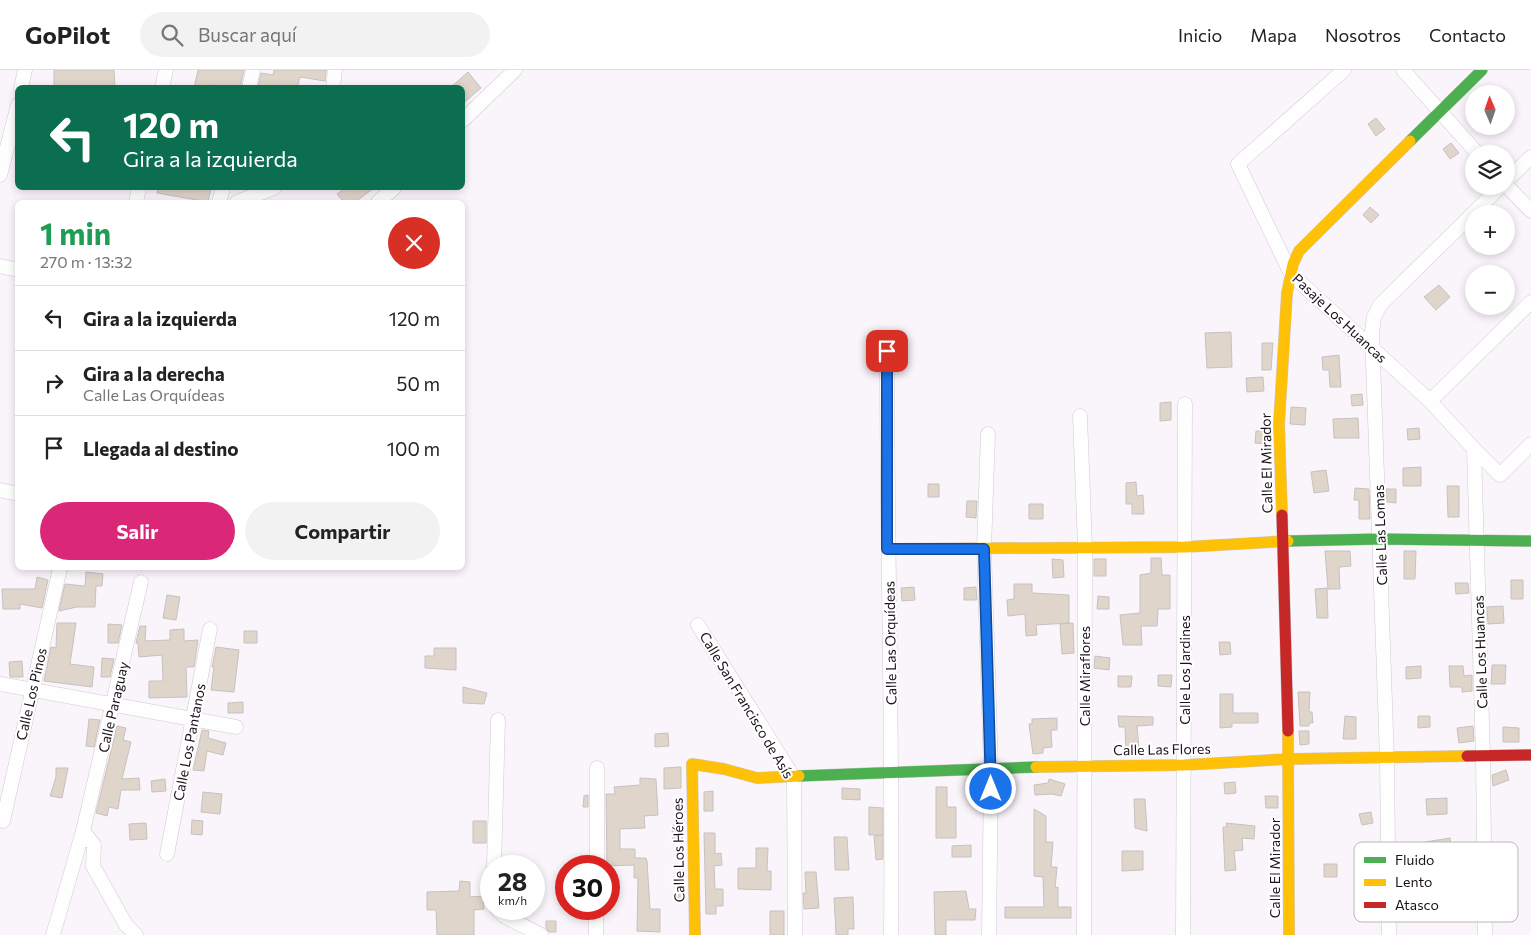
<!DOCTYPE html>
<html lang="es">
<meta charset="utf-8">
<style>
:root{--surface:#fff;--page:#f2f2f2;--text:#222;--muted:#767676;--line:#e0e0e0;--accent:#db2777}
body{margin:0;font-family:Commissioner,sans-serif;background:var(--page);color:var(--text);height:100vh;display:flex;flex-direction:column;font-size:19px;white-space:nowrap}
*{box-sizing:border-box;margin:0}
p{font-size:16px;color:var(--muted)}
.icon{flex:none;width:28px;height:28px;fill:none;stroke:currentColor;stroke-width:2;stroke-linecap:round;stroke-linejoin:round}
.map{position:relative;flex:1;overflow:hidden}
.sheet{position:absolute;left:15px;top:130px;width:450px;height:370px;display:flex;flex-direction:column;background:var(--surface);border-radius:8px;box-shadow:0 2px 8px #0003}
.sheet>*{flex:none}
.guide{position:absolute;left:15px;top:15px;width:450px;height:105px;border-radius:8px;box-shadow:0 2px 8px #0003;background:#0b6e4f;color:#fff;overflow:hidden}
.needle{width:32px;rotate:358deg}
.buttons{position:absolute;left:1465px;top:15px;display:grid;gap:10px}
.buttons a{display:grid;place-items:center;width:50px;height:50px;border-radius:50%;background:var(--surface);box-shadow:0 2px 8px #0003;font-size:25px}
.speed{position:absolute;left:480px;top:785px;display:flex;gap:10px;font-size:25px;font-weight:700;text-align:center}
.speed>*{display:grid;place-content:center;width:65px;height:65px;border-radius:50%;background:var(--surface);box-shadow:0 2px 8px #0003;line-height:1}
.speed small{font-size:12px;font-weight:400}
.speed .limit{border:8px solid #d22;background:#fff;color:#111}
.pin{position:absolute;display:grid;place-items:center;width:42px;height:42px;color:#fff;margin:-21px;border-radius:10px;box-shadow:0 2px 8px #0006}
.me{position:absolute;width:55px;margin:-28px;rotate:0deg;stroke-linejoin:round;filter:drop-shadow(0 0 4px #0008)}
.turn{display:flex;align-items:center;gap:18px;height:105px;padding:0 25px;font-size:22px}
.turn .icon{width:65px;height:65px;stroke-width:2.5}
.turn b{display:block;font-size:35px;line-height:42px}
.round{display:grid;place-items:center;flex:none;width:52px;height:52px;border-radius:26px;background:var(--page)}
.head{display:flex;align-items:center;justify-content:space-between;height:85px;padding:0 25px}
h1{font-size:30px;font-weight:700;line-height:38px;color:#1e9e55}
.button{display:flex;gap:10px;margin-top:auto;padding:10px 25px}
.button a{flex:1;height:58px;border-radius:30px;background:var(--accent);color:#fff;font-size:20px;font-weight:700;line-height:58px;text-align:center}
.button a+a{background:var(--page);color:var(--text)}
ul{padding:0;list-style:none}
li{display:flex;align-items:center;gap:15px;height:65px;padding:0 25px;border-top:1px solid var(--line)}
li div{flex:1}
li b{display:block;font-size:19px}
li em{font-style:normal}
header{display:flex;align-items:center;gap:30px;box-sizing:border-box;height:70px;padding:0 25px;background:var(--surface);border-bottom:1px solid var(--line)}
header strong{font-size:24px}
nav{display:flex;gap:28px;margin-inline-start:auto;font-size:18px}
.search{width:350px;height:45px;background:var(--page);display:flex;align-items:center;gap:12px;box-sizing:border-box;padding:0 18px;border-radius:28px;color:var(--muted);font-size:19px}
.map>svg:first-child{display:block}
.building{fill:#e0d5cb;stroke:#c7c1c0}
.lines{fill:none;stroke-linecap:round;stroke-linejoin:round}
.street-casing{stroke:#cfc9d0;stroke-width:15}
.fast-casing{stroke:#cfc9d0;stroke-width:12}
.slow-casing{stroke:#cfc9d0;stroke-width:12}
.jam-casing{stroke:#cfc9d0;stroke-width:12}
.street{stroke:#fefefe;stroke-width:14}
.fast{stroke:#4caf50;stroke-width:11}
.slow{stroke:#ffc107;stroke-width:11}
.jam{stroke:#c62828;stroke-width:11}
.route-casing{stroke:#114b97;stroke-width:12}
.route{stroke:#1a73e8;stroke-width:9}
.labels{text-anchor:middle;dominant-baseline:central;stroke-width:4;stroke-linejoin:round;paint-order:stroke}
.street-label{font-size:14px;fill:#1a121a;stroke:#fff}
.key{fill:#fff;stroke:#bab8ba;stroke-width:1}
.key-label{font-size:14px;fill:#1a121a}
</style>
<header>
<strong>GoPilot</strong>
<div class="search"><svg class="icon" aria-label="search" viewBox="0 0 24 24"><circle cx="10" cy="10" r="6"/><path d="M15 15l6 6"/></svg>Buscar aquí</div>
<nav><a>Inicio</a><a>Mapa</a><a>Nosotros</a><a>Contacto</a></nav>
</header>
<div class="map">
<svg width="1531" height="865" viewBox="0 0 1531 865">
<rect width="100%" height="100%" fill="#faf5fb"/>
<path class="building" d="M54,0H114L115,18H54Z
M198,0H244L240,18L209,15L208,18H194Z
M274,0H326L325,11L300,7L297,18H258L261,3L273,5Z
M468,2L481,18L462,34V18H450Z
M1376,48L1385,59L1376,66L1368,54Z
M1451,73L1459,83L1450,89L1443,79Z
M158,118H211L208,132L157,123Z
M345,118H374L355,132H344L337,124Z
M1370,137L1379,145L1371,153L1363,145Z
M1439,215L1450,227L1436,240L1424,227Z
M1231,262L1232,297L1207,298L1205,263Z
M1262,273H1273L1271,300H1262Z
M1339,285L1341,317H1330L1329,300H1323L1322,287Z
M1263,307L1264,321L1247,322L1246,308Z
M1362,324L1363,335L1352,336L1351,325Z
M1171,332V350L1160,351V333Z
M1291,337L1306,338L1305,355L1290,354Z
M1358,348L1359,368H1334L1333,349Z
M1419,358L1420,369L1408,370L1407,359Z
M1256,361H1268V374L1255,373Z
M1421,397V416H1403V398Z
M1326,400L1329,421L1314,423L1311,402Z
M1136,412L1137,426L1143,425L1144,444H1132V434H1126V413Z
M928,414H939V427H928Z
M1447,416H1459V447H1448Z
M1355,418L1369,419L1370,449H1359V430H1354Z
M1386,419H1396V433L1387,432Z
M967,431H977L976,448L966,447Z
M1029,434H1043V449H1029Z
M1325,481H1350L1351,496L1339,497L1340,519H1328Z
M1404,481H1416L1415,509H1404Z
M1151,488H1161L1162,505H1170V539H1158L1157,556H1141L1142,575H1123L1120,545L1140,543V505L1151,503Z
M1052,489L1063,490L1064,507L1053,508Z
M1094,489H1106V506H1094Z
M86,502L103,504L102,516H96L95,537H77L59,541L65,514L85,516Z
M37,507L48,510L42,538L20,534V539H3L2,519H35Z
M1511,510H1523V529H1511Z
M1455,513H1468L1469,523L1456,524Z
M1014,514H1032V523L1069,525V553L1036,555L1037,565L1026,566L1025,544L1008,546L1007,530L1014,529Z
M914,517L915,530L902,531L901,518Z
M976,517L977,530H964V518Z
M1327,518L1328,548H1317L1315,519Z
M167,525L180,527L176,550L163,548Z
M1098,526L1109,527V539H1097Z
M1503,536L1504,553L1488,554L1487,537Z
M57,553H76L70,594L94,597L92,617L44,611L51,577L56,578Z
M1073,553L1074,583L1062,584L1060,554Z
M108,554L122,555L118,573H108Z
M140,556H146L145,571L170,570V560L184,559V571L198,570L194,597H186L187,627L149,628V611H163L162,585L139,587L138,573H136Z
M244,561H257V573H244Z
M1219,572H1230L1231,584L1220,585Z
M216,577L239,580L234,622L211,620L214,596L212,597Z
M434,578H456V600L425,598V586H434Z
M1095,586L1110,588L1109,600L1094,598Z
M102,588L114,589L110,607H101Z
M22,591L23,607H10L9,592Z
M1492,595H1506L1505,614H1491Z
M1421,596V608L1406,609V597Z
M1449,596H1463L1464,606L1472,605V621L1462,622V617H1450Z
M1158,605H1172L1171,617L1158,616Z
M1118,606H1132L1131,617H1118Z
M463,617L487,623L484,634L463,633Z
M1298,622H1310L1309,642H1312L1313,653H1309V656H1300Z
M1220,624H1233V643H1258V653H1232V657L1220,658Z
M243,632V643H228V633Z
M1118,646L1153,647V655L1137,656L1139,679L1126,680L1125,657H1119Z
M1345,646L1356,647V669H1343Z
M1418,646H1430V657L1418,658Z
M1057,648V660H1051L1052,677L1043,678V683L1033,684L1029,654H1032V649Z
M89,649L100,650L94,677L86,676Z
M117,656L126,658L123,670L131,672L122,709L139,708L140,720H121L118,739L109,737L107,746L96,743Z
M1473,656L1474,671L1459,673L1457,658Z
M1503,657L1519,658V672H1503Z
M202,660L209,661L208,668L226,673L223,685L207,681L204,701L193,700Z
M1299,661H1309V674L1300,675Z
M668,663L669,676L655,677V664Z
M681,697V718L664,719V698Z
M56,698H68L62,728L50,726L56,707Z
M1506,700L1509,710L1493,716L1492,705Z
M640,708L656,709L658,745L644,746L645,758L620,759V779H635V788H646L647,791L650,839H660V862L637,861L638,808H634V795L607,796L606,724H615L614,717L640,715Z
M165,709L166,721L152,722L151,711Z
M1049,709L1065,714L1061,726L1052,724L1035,725L1034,715L1048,713Z
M1235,712L1236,723L1225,724L1224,713Z
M936,717H947V737H956V768H936Z
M842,718L860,719V730L842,729Z
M713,721V741H704V722Z
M203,722L222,724L220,744L201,742Z
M588,725V737H583L584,726Z
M1265,726H1278V738H1266Z
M1447,728V744L1427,745L1426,729Z
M1134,729H1145L1147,761L1135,758Z
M869,737L883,738V765H869Z
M1034,739L1046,746V772H1053L1051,797H1057L1055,818L1058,817V837H1071V848H1005V837H1044L1043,807L1034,806Z
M1371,742L1373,753L1362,755L1359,744Z
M192,750L203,751L202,765L191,764Z
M473,751H486V773H473Z
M146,753L147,769L130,770L129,754Z
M1226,753L1255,756L1254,769L1242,768L1243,780L1234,781L1236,800L1225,801L1223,757H1227Z
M672,755H682V770L673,771Z
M704,763H715V784L721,783L722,795L714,796L715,819H723V836H716V844H706Z
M883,765V789L876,790L874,766Z
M834,767H847L849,800H835Z
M1450,768L1452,780L1427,783L1425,772Z
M971,775V787H952V776Z
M756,778H768L767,801H771V820L738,819V798H756Z
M1122,781H1143V800L1122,801Z
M1324,794H1337V807H1324Z
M683,800V829H678L677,801Z
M805,802H816L819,838L804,839L803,823H806Z
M460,811L470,812V827L483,826L484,839L474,840V865H437L436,840H427V822L459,821Z
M966,821L969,839H976L975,850H946V865H935L934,822Z
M853,827L854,859H848V865H836L834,828Z
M770,841H784V865H770Z
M546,851H556V862H549L546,858Z"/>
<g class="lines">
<g class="street-casing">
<path id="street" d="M1344,0L1238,94L1291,204L1430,331L1474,379
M1403,0L1478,84
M21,18L25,0
M162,18L166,0
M249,18L253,0
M333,18L335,0
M462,51L515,0
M0,105L18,35
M1506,111L1531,87
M1506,115L1531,141
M136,132L139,118
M219,132L223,118
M237,132L274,118
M378,132L394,118
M0,196L18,200
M887,281C887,476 893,670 891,865
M1430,331L1531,232
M1080,346L1085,477L1084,865
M988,364L984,479L991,700L989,865
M0,420L18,424
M698,555L794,708L795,865
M0,614L236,657
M3,751L60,498
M83,761L94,775L93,796L126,855L136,865
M167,784L210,559
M494,796L498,650
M597,796V698
M497,839L504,846L541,865
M53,865L83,761L141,512
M596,865V839
M1183,865L1185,334
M1389,865L1387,689L1372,262L1374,247L1380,235L1501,116
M1485,865L1483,687L1474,379L1500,405L1531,374"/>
</g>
<g class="fast-casing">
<path id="fast" d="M1410,71L1482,0
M1288,471L1380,469L1531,471
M799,706L1036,697"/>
</g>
<g class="slow-casing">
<path id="slow" d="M1282,445L1279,354L1287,223L1293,194L1299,181L1410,71
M887,479L1185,477L1288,471
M1288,661L1289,865
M1036,697L1184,695L1289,689L1467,686
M695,865L692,694L724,699L757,708L799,706"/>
</g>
<g class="jam-casing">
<path id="jam" d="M1282,445L1288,661
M1467,686L1531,685"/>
</g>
<use href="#street" class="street"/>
<use href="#fast" class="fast"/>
<use href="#slow" class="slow"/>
<use href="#jam" class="jam"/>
</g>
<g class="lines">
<g class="route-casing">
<path id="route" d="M887,281V479H984L991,719"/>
</g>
<use href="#route" class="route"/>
</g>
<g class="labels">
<g class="street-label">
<text transform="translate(1340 248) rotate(43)">Pasaje Los Huancas</text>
<text transform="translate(1266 393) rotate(-91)">Calle El Mirador</text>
<text transform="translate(1380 465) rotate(-92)">Calle Las Lomas</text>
<text transform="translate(890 573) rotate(-91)">Calle Las Orquídeas</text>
<text transform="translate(1480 582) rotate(-92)">Calle Los Huancas</text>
<text transform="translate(1184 600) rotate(-90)">Calle Los Jardines</text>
<text transform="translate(1084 606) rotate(-90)">Calle Miraflores</text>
<text transform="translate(31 624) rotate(-77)">Calle Los Pinos</text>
<text transform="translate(747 635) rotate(59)">Calle San Francisco de Asís</text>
<text transform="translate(113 637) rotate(-77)">Calle Paraguay</text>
<text transform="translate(189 672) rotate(-79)">Calle Los Pantanos</text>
<text transform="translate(1162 679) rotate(-1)">Calle Las Flores</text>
<text transform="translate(678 780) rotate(-91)">Calle Los Héroes</text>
<text transform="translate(1274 798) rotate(-90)">Calle El Mirador</text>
</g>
</g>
<rect x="1354" y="772" width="164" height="80" rx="8" class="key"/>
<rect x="1364" y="787" width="22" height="6" fill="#4caf50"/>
<rect x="1364" y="809" width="22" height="7" fill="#ffc107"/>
<rect x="1364" y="832" width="22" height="6" fill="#c62828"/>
<g class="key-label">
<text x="1395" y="795">Fluido</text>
<text x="1395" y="817">Lento</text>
<text x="1395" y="840">Atasco</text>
</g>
</svg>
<div class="buttons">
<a><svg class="needle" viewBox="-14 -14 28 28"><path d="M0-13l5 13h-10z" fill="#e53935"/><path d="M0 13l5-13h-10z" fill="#767676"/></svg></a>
<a><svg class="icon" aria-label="layers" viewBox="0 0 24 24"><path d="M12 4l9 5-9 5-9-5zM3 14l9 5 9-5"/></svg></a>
<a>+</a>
<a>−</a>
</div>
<div class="speed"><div>28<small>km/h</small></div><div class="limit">30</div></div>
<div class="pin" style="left:887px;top:281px;background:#d93025"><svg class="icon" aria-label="arrive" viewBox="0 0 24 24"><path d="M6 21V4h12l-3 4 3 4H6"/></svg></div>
<svg class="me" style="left:991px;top:719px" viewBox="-20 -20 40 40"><circle r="17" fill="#1a73e8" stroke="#fff" stroke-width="3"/><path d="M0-11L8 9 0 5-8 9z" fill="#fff"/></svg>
<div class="guide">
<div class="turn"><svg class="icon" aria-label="left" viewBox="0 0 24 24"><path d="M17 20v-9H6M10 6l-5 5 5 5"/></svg><div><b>120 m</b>Gira a la izquierda</div></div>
</div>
<section class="sheet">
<div class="head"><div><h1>1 min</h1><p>270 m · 13:32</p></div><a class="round" style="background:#d93025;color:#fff"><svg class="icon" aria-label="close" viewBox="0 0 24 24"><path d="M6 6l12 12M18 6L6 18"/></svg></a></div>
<ul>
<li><svg class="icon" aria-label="left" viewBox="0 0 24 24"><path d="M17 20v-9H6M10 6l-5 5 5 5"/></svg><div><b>Gira a la izquierda</b></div><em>120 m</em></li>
<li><svg class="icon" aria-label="right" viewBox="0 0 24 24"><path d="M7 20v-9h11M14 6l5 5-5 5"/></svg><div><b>Gira a la derecha</b><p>Calle Las Orquídeas</p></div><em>50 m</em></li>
<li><svg class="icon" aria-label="arrive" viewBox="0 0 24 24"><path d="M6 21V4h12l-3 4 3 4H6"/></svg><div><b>Llegada al destino</b></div><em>100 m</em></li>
</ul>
<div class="button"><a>Salir</a><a>Compartir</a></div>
</section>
</div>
